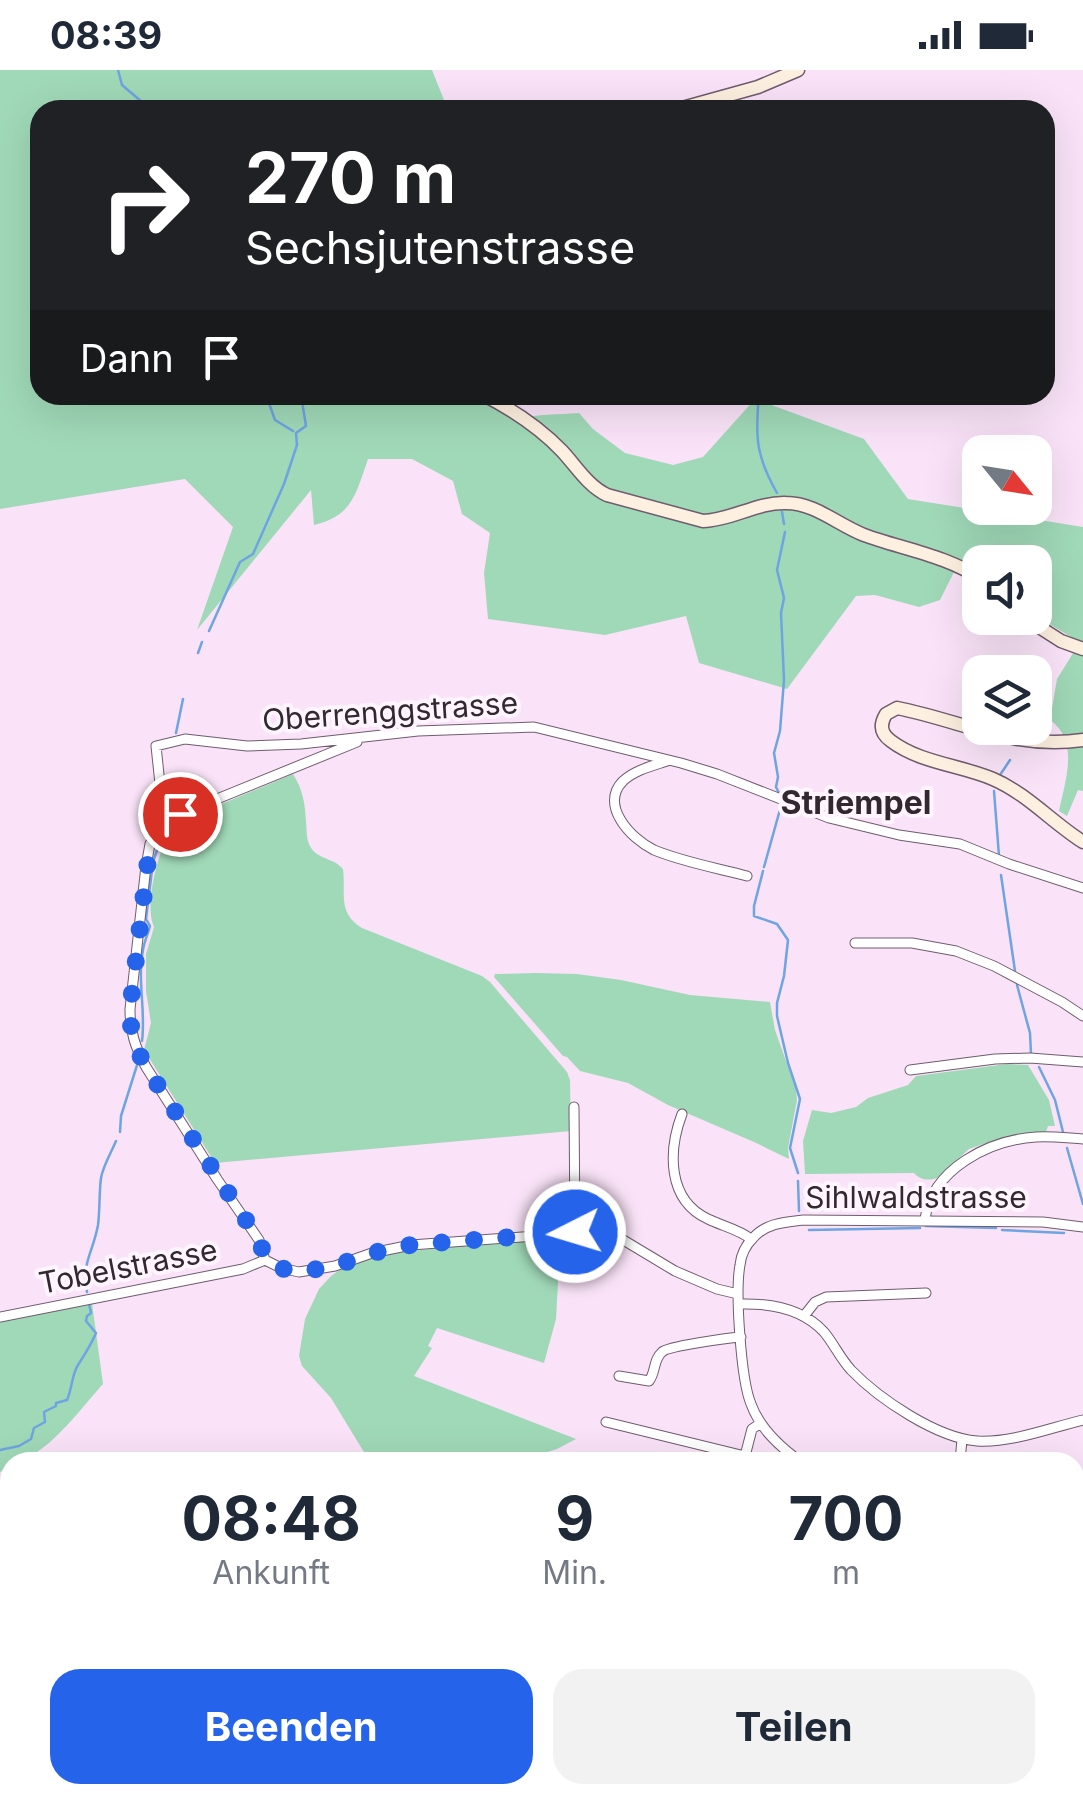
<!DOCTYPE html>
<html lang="de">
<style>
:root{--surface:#fff;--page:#f2f2f3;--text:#1f2937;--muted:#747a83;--accent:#2563eb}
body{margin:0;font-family:Inter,sans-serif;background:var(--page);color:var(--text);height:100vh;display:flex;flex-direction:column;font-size:38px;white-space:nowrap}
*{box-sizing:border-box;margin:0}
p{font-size:32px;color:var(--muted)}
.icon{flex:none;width:55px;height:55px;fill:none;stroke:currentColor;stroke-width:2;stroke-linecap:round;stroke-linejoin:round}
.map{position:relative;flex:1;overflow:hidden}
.sheet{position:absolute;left:0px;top:1382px;width:1085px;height:352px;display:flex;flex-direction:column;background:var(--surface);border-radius:30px 30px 0 0;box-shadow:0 10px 40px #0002}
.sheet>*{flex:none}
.banner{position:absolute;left:30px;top:30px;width:1025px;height:305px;border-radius:30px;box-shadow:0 10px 40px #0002;background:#202124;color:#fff;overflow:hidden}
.needle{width:65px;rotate:120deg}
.controls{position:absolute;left:962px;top:365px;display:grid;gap:20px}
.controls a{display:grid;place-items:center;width:90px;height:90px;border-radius:20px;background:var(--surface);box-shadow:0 10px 40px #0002;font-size:50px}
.pin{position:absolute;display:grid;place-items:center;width:85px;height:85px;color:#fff;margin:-42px;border:5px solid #fff;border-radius:50%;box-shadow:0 2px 10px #0007}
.me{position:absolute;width:110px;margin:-55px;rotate:265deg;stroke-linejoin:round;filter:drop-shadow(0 0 8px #0008)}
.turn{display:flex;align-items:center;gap:35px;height:210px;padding:0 50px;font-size:45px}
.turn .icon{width:130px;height:130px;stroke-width:2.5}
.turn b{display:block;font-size:70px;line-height:85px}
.then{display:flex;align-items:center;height:95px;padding:0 50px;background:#0003;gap:20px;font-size:38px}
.eta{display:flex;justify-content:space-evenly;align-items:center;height:170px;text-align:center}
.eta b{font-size:60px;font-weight:700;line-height:70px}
.action{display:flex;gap:20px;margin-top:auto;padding:20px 50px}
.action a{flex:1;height:115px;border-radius:30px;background:var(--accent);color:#fff;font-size:40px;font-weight:700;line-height:115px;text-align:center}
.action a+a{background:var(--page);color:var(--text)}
.status{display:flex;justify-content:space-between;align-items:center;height:70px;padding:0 50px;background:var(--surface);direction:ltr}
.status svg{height:28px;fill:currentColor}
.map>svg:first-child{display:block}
.green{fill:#a0d9b8}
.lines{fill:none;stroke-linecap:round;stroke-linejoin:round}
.stream{stroke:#6ea4e2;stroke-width:2.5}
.minor-casing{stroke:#6f5c6e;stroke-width:11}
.secondary-casing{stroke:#6f5c6e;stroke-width:15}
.primary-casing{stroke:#fff;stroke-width:16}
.minor{stroke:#fff;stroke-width:9}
.secondary{stroke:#fef0e0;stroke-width:12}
.primary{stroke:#fde0c2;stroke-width:14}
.route{stroke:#2563eb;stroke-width:18;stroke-dasharray:0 32.4}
.labels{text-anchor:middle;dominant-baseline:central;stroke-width:8;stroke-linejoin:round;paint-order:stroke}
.street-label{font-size:30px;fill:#312830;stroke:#fef5fe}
.neighbourhood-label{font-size:32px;font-weight:bold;fill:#312830;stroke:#fef5fe}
</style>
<div class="status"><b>08:39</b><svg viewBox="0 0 49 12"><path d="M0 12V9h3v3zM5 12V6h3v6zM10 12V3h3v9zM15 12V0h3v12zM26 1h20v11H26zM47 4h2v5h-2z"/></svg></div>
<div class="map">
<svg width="1083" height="1733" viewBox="0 0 1083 1733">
<rect width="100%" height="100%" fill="#fae3f8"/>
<path class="green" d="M0,0H432L448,40H40V325H472L517,350C537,343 558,345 579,343L593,359L625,383L673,395L703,387L755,329L864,369L908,429L1083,457V721L1078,720L1067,746L1059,741C1065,711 1080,671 1050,650L1057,609L1080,572L1035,546V492H980V502L959,492L940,530L919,537L875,525L856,526L787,619L699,593L686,546L605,565L488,549L484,503L490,463L462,444L453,411L412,389H368C356,423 353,446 314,455L311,420L197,560L233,457L185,409L0,439Z
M293,704C303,720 305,733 306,752C307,760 306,769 310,776C317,790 333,787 343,799C346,824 337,842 362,858L482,906L490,912L567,1002L570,1010L571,1061L215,1093L144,980L151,953L146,921V884L154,857C143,833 160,775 174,754Z
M536,903L577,904L621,910L690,925L770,932L775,960L796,1019L797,1030L788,1078L789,1089L754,1072L668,1035L628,1013L580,1001L567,987L563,986L494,907L495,904Z
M1007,994L1028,995L1049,1030L1055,1056H1048L1046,1062L1007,1066L969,1079L937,1108C928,1111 920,1110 914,1103L805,1104L803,1071L812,1040L831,1043L856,1037L868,1028L908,1015L916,1006Z
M553,1167L558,1213L556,1249L544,1293L437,1258L428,1276L432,1278L414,1306L576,1369L557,1379L517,1392H370L331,1328L302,1296L299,1286L305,1249L319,1219L331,1206L345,1196L389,1183Z
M92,1233L103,1314C81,1338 43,1392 10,1392V1397L0,1402V1251Z
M10,1557V1725H364L365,1733H0V1561Z
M706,1725H925L929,1733H725Z"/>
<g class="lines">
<path class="stream" d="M118,0L122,15L142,32L146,40
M266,325L275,350L293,361
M759,325C755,367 756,386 777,423
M782,442L784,454
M209,561L240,492L253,484L284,414L297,375L296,363L306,356L301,325
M198,583L202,572
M176,663L183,629
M1000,705L1010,690
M994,721L999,786
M780,725L776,717L778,707L774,683L780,661L784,610L781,543L784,528L777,500L785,462
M168,744L172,723
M764,797L781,736
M763,801L754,836V846L777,854L788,870L784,906L777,933V946L788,993L800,1029L790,1078L798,1103
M1001,805L1015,901
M1017,915L1030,963L1031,984
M142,971C146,941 137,910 143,880C144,872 148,864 150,856L146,849L153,792L161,768
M1039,997L1055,1030L1063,1062
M120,1062L121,1046L138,992
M1067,1078L1083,1134
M798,1111L799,1141
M926,1156L996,1158
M809,1160L920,1158
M1002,1160L1064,1163
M87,1222C81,1193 93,1183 98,1155C100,1139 99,1123 101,1108C103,1096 111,1083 116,1071
M0,1380L19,1376L31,1369L34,1358L45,1352L44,1342L56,1336V1333L67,1330C72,1319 72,1304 78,1295C85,1284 91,1275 96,1263L86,1251L87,1246L91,1243L89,1234
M1075,1459L1083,1455"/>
<g class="minor-casing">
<path id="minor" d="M667,691C652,696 635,700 623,711C599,735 631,769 654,780C683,792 717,798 747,806
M159,758L180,744L357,672
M855,873H912L956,881L994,896L1062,932L1083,946
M910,1000L995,989L1030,988L1083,992
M574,1037L575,1161
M682,1044C668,1081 667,1130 708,1149C722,1156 738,1159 751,1169
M925,1149C932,1099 989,1070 1036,1067C1052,1066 1067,1068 1083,1069
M265,1190L259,1170L217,1109L146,997C135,977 130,962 130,939L146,796L150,774L159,758L160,714L156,676L185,669L247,676L301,674L418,661L534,657L681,693L717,704L829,748L899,765L960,774L1009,794L1083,818
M265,1190L281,1198L299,1202L335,1196L372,1183L411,1175L591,1162L620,1168L675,1201L717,1219L738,1224
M739,1234C770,1233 802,1238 824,1262C834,1274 840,1288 851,1300C879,1329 937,1368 977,1371C1012,1373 1049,1358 1083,1350
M804,1246L815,1232L826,1227L926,1223
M0,1247L243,1199L265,1190
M619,1306L649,1311C656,1302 653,1290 662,1282C668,1276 729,1268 741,1267
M606,1352L745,1386L752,1359L761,1353
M801,1392C780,1377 760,1359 751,1334C741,1310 735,1222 740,1195C741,1185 746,1175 753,1168C766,1153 785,1152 803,1150L1043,1152L1083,1157
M960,1392L962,1369
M1075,1477L1083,1474
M1075,1654L1083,1655
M1015,1725L1025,1733"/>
</g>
<g class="secondary-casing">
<path id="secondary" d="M675,40L758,17L798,0
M484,325C513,340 539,357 562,381C576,396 588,416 607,425L703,451C732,450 757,432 786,433C815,433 838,455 864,465C899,478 951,487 980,509
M1025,548L1061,571L1083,579
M1083,670C1013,680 963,651 897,638L886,644C880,654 880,663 891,671C920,693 960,695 993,709C1026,723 1053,753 1083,772"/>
</g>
<g class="primary-casing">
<path id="primary" d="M622,1733L666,1729L700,1733"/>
</g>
<use href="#minor" class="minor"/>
<use href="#secondary" class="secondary"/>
<use href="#primary" class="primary"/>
</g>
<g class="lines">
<path class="route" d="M180,744L159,758L150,774L130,939C130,962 135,977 146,997L259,1170L266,1190L280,1198L299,1202L335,1196L372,1183L410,1175L575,1162"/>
</g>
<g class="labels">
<g class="street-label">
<text transform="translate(390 641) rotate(-4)">Oberrenggstrasse</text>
<text x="916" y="1127">Sihlwaldstrasse</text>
<text transform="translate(128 1196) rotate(-11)">Tobelstrasse</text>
</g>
<g class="neighbourhood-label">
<text x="856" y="732">Striempel</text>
</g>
</g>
</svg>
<div class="controls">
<a><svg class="needle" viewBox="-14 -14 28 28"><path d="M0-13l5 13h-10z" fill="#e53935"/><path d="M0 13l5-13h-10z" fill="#747a83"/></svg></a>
<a><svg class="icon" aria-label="sound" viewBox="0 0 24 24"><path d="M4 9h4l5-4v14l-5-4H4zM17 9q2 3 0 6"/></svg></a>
<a><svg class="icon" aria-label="layers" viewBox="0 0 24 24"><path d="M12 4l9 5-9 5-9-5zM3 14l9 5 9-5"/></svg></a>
</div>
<div class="pin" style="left:180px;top:744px;background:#d93025"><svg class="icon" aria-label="arrive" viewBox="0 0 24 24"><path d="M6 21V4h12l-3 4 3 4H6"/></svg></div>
<svg class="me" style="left:575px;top:1162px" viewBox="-20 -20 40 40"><circle r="17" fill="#2563eb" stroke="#fff" stroke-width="3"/><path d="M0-11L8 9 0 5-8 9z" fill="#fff"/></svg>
<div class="banner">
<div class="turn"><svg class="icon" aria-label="right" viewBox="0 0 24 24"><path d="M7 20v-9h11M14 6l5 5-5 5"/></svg><div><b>270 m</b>Sechsjutenstrasse</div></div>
<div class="then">Dann<svg class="icon" aria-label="arrive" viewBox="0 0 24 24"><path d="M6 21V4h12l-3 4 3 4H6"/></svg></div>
</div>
<section class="sheet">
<div class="eta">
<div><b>08:48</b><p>Ankunft</p></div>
<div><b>9</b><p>Min.</p></div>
<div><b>700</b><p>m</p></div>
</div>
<div class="action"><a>Beenden</a><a>Teilen</a></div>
</section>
</div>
